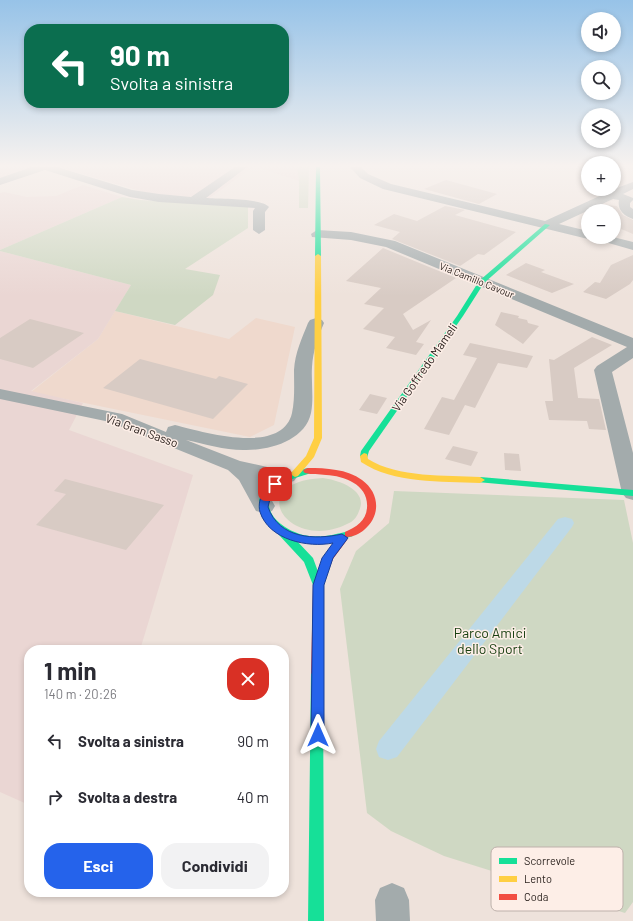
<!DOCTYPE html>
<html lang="it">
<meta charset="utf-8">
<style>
:root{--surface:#fff;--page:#f2f2f3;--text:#2b2b33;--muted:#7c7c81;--accent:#2563eb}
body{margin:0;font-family:Barlow,sans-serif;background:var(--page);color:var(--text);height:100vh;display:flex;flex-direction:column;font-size:15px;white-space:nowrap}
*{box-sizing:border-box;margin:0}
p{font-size:13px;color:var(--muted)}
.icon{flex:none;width:22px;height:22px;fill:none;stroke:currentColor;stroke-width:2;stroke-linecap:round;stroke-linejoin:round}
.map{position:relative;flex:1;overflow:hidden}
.panel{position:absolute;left:24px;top:645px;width:265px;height:252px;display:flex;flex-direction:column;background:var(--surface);border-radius:16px;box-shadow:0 2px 6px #0003}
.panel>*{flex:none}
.banner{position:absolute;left:24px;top:24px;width:265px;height:84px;border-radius:16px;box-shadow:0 2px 6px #0003;background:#0b6e4f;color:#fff;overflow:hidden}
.buttons{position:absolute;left:581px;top:12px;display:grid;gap:8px}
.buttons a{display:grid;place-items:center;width:40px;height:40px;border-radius:50%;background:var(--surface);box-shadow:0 2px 6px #0003;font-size:20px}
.pin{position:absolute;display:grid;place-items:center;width:34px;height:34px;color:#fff;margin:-17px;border-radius:8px;box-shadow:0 2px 6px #0006}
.me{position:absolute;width:44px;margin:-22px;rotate:0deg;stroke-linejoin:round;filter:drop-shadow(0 0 3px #0008)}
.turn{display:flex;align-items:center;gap:14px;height:84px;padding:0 20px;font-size:18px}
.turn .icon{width:52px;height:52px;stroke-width:2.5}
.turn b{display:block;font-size:28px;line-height:34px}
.round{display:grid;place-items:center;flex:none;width:42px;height:42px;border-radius:16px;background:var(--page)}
.headline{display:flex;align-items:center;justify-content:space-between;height:68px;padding:0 20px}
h1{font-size:24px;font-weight:700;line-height:30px}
.button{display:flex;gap:8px;margin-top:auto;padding:8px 20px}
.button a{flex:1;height:46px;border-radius:16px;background:var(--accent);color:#fff;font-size:16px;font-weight:700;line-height:46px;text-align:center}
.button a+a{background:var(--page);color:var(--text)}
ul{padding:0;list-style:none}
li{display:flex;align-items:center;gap:12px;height:56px;padding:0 20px}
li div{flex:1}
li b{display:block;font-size:15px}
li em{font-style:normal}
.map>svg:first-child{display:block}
.built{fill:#efd9cd}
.industrial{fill:#ead6d3}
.green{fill:#cfd8c3}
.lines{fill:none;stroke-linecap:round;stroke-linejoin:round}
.canal{fill:#bdd9e7;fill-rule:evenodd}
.building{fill:#d8cbc4}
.street{fill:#a3abac;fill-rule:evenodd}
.fast{fill:#16e098;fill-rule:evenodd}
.slow{fill:#ffcf43;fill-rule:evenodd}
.jam{fill:#f24e42;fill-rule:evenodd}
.route{fill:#2563eb;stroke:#184099}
.labels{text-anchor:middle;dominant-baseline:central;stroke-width:3;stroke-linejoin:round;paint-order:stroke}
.far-street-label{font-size:10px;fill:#2c231f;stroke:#fdeee7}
.street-label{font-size:12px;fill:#2c231f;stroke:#fdeee7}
.near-park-label{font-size:14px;fill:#183f10;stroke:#fdeee7}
.key{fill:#fdeee7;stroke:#beb1ab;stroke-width:1}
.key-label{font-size:11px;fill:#2c231f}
</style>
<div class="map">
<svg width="633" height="921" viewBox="0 0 633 921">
<rect width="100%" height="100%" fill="#eee2db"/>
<path class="built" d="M115,311L229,339L256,318L295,327L274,425L250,437L31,392L98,339Z"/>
<path class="industrial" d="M0,167H37L0,181Z
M59,167H253L208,199L147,193Z
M256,167H297L299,181Z
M83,185L122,197L0,250V193L4,192L27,197L56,196Z
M0,251L131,285L98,339L31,391L83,403L69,430L193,475L140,650H29V805L0,792Z"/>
<path class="green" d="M297,167H309L308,208H299V181Z
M122,197L140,200L248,207V228L185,269L220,275L213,295L175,325L115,311L131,285L0,251V250Z
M323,478C338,480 369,490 359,511C357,517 353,522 347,524C289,553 241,482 323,478Z
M394,491L624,500L633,543V902L625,913L444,856L391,831L367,813L340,589L356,551L389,523Z"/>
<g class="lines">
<path class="canal" d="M565,517L572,519L574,523L572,527L397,757L388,760L379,757L376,749L379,741L558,519Z"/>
</g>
<path class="building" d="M446,180L497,194L479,204L424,189Z
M604,205L617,206L623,215L633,220V234L614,226V211H603L600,207Z
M445,206L465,210L455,215L516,232L484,255L478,254L460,266L392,239L400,232L374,225L394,214L417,221Z
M383,248L456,278L403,314L413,330L431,320L416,342L424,344L416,355L386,348L395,337L363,329L384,308L364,304L381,288L346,281Z
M633,255V280L630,284L606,299L583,292L595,282L600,283L611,265Z
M526,263L545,270L541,272L574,284L552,293L506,275Z
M501,312L519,316L518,318L527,320L528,323L539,326L523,344L495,325Z
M30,319L84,333L33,368L0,359V338Z
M592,337L612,345L574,368L578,398L599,399L606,430L589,429L587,421L549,420L545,401H553L549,359L554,360Z
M470,343L533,356L527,368L498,363L475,408L465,405L449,435L424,429L442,397L454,400L477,358L463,355Z
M140,359L216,379L219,376L248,384L213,419L103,388Z
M370,394L387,398L377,414L359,410Z
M453,446L478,452L471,466L445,459Z
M504,453L519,454L521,471L505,470Z
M65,479L164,505L126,550L36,525L66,494L54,491Z"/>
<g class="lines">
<path class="street" d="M32,167H57L132,190L159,194L191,197L235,167H247L206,198C218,199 262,198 269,207L265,212V230L259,234L253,230V211L255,208L159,202L130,197L45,170L0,185V178Z
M350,167H361L368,174L391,184L545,221L604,194L606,192L633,182V189L623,194L633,198V200L630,203V207L633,209V219C624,216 617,210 619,200L613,199L559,224L588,231V237H613L633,242V250L591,238L588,239L383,189L360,178Z
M317,230L351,232L395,241L633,338V358L612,372L633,453V500L626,498L622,493L594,370L597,366L627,347L386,247L351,240L312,237L311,234Z
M316,318L322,320L324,323C318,337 313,351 312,367C311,382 314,398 311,413C305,441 268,451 243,450C224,450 205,444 186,440L240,461L294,473L297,477L294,481L287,483L258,477L275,506L272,511L264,513L256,511L239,480L228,470L110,422L0,399V389L122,414L166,432L168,427L175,425C203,432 282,456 292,413C295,399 294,384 294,370C295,353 302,338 308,323L310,320Z
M392,883L404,888L409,900L410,921H376L375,900L380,888Z"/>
<path class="fast" d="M316,167H320L321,256L318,258L315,256Z
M545,224L550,225L484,283L463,316L369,451L367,458H361L360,456L361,451L457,316L479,281Z
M308,468L311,469L313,471L311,473C299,477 284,480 275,490C255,512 289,534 309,536C323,538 336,534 349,531L353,532L354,534L353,536C333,542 316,545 296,540L313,558L323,585L322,588L318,589L314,588L313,585L304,562L279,535C276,529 268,524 263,517C246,488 287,473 308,468Z
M480,477L633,490V496L477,482L475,480Z
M317,668L321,670L323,673L324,921H308L311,673L313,670Z"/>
<path class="slow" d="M318,254L321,256L322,438L314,457L298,476L295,477L290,474L306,456L314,438L315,256Z
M364,453L367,454L368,459C398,478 446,475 480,477L485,480L480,483C441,481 394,484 361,462L360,456Z"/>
<path class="jam" d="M308,468C326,468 347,469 362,480C380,493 381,516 364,530C359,534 353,537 347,537V540L333,559L323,585V673L321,676L317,678L313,676L311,673L313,585L323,558L339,536L345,535V532C356,527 366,521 367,508C369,485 345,476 326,475C319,474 312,475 305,473L303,471L305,469Z"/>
</g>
<linearGradient id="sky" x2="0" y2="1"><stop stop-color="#97c3e8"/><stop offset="0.56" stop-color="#f7f2ef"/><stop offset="1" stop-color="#f7f2ef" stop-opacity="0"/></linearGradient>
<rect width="633" height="296" fill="url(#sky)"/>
<path class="route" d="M275,481L280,484L271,495L268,507C279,539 315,540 342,534L348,538L333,558L324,585V735L322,739L318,740L313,739L311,735L313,585L322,558L333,543C308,548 269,540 260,512C258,505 260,497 264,492C267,488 270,483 275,481Z"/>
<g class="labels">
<g class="far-street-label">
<text transform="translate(477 280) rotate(22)">Via Camillo Cavour</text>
</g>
<g class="street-label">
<text transform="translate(424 367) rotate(-55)">Via Goffredo Mameli</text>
<text transform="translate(142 430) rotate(20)">Via Gran Sasso</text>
</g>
<g class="near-park-label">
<text x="490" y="632">Parco Amici<tspan x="490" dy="16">dello Sport</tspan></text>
</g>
</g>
<rect x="491" y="847" width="132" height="64" rx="6" class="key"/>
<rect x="499" y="858" width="18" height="6" fill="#16e098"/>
<rect x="499" y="876" width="18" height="6" fill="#ffcf43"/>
<rect x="499" y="894" width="18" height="6" fill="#f24e42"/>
<g class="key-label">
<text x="524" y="865">Scorrevole</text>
<text x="524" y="883">Lento</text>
<text x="524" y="901">Coda</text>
</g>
</svg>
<div class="buttons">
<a><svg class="icon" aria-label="sound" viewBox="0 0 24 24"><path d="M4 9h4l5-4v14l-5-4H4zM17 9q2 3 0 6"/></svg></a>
<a><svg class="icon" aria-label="search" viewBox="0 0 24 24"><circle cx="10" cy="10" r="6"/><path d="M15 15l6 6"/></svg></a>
<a><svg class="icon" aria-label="layers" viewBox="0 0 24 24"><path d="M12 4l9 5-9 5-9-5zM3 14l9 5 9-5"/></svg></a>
<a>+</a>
<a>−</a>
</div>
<div class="pin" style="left:275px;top:484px;background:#d93025"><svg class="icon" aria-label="arrive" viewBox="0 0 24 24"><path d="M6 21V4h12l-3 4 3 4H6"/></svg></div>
<svg class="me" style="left:318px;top:735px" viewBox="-20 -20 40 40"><path d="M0-17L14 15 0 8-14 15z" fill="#2563eb" stroke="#fff" stroke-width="4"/></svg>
<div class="banner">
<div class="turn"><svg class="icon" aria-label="left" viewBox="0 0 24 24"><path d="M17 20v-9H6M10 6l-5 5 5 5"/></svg><div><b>90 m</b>Svolta a sinistra</div></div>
</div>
<section class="panel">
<div class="headline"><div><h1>1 min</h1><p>140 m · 20:26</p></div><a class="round" style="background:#d93025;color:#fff"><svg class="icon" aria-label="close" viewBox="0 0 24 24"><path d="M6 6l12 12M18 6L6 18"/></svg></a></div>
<ul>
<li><svg class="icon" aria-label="left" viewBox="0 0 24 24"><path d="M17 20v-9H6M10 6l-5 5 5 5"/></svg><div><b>Svolta a sinistra</b></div><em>90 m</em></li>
<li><svg class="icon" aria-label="right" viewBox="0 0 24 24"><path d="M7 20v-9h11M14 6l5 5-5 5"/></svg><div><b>Svolta a destra</b></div><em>40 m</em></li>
</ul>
<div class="button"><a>Esci</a><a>Condividi</a></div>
</section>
</div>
